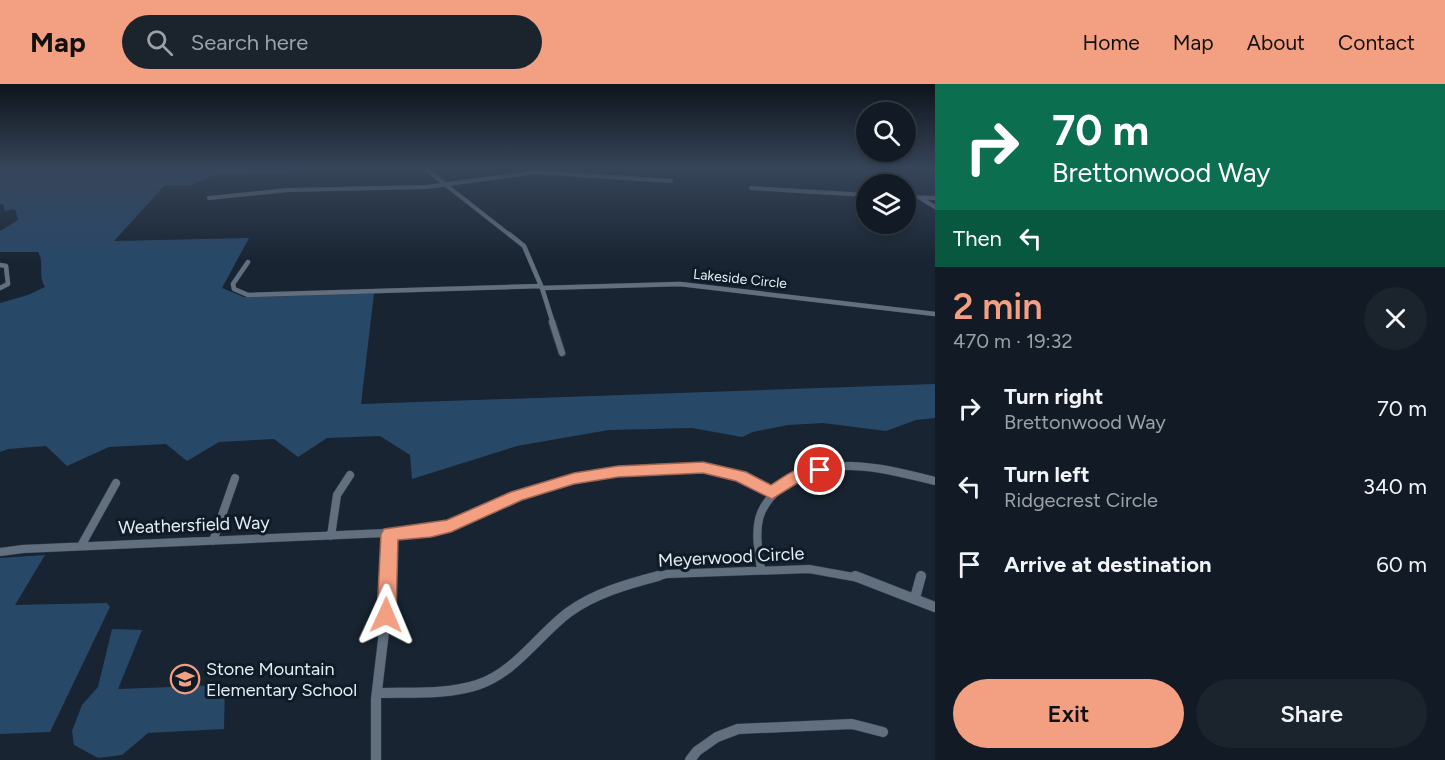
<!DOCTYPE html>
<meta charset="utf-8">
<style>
:root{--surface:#121b25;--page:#1b242d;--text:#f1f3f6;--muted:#9ca1a7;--line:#313942;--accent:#f39f82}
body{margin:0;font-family:Figtree,sans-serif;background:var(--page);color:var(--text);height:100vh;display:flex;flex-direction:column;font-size:22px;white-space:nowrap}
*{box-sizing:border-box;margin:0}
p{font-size:20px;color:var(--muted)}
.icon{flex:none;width:33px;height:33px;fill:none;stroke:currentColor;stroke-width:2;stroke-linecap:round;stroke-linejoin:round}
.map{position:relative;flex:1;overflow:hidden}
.panel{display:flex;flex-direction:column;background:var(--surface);width:510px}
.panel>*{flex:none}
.guide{background:#0b6e4f;color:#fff;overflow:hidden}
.buttons{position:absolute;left:856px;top:18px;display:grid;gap:12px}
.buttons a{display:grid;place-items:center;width:60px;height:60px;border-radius:50%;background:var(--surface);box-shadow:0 3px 9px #0003,0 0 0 2px var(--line);font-size:30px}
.pin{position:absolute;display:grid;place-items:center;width:51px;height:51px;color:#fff;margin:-26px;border:3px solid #fff;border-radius:50%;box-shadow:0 2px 6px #0007}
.me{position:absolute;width:66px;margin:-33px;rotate:1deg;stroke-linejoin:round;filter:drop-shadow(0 0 4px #0008)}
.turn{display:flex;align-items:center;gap:21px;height:126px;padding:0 18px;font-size:27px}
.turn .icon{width:78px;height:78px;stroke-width:2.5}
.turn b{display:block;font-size:42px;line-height:51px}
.then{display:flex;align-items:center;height:57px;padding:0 18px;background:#0003;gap:12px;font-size:22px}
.round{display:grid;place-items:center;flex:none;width:63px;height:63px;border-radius:32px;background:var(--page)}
.head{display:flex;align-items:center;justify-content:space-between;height:102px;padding:0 18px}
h1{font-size:36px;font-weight:600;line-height:45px;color:var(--accent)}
.primary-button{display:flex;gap:12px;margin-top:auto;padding:12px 18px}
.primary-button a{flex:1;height:69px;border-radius:36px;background:var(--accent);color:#111;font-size:24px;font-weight:600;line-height:69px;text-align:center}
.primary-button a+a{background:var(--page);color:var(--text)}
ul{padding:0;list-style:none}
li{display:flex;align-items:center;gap:18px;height:78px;padding:0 18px}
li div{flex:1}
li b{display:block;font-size:22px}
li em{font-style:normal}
header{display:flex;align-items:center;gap:36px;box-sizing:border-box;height:84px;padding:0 30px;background:var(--accent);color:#111}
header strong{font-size:28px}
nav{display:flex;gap:33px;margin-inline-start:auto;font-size:21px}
.search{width:420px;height:54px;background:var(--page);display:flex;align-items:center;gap:15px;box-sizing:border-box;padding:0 21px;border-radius:33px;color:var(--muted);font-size:22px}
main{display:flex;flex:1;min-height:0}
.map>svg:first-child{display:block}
.green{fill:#284868}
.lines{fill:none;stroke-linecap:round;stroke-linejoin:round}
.street-far4-casing{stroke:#343e49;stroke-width:4.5}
.street-far3-casing{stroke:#343e49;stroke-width:5}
.street-far2-casing{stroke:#343e49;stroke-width:8}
.street-far1-casing{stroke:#343e49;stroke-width:9}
.street-casing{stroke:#343e49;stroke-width:11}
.street-far4{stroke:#616f7f;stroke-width:4}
.street-far3{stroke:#616f7f;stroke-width:4.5}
.street-far2{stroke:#616f7f;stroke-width:6}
.street-far1{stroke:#616f7f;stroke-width:8}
.street{stroke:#616f7f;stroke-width:10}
.route{fill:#f39f82;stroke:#9e6754;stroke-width:1.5}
.labels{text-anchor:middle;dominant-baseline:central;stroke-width:6;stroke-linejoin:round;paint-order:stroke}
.far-street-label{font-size:14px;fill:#e4ecf5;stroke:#0f1b27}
.near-street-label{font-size:18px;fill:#e4ecf5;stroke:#0f1b27}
.near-poi-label{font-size:18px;fill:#e4ecf5;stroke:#0f1b27;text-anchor:start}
</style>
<header>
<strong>Map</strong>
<div class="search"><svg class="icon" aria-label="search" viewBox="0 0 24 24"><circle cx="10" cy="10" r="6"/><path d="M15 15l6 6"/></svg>Search here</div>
<nav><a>Home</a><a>Map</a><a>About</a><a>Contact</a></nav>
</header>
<main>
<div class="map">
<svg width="935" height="676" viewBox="0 0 935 676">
<rect width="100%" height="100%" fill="#182431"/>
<path class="green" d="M0,83H297L294,89L214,91L191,101H165L114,157L249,154L222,204L244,213L374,209L361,320L935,300V334L916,336L886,347L823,339L788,341L753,348L742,353L692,344L609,346L517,362L412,395L410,371L380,352L327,354L298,373L274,355L219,358L187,377L166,360L109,363L67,382L46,362L8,365L0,368V219L28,211L45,203C37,191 45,179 38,168H0V147L18,136L15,125L5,127L3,120H0Z
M45,471L15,521L107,519L110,523L50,648L0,650V474Z
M112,545L142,546L118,605L225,601L224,645L148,649L122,671L98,674L74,661L72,647L82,621L98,603Z"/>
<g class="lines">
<g class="street-far4-casing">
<path id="street-far4" d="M423,83L511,152
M751,104L867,111
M906,113L935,114
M209,114L288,106L426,103L536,88L671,97
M922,115L935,123"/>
</g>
<g class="street-far3-casing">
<path id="street-far3" d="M509,150L524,162L542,204L553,239
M248,178L233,200L234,205L248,211L541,202
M0,181L6,182L8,200L0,204
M542,204L680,200L935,230"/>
</g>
<g class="street-far2-casing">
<path id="street-far2" d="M552,238L562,269"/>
</g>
<g class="street-far1-casing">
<path id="street-far1" d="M331,452L337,411L350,391
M213,457L235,394
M81,462L116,399
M0,468L23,465L431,447L540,404L596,391L658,384L716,386L744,394L772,409
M761,486C759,469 755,452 759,435C762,423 770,413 779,405C822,367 886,385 935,397
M388,494L390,450
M652,494L667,490L809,485L859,494"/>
</g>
<g class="street-casing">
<path id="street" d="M855,492L935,523
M915,514L921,492
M377,609C409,608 446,611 477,601C515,589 539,550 569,528C595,509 628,500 658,492
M376,676V615L386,531L388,492
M690,676L697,667L717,653L738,645L852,640L883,648"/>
</g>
<use href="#street-far4" class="street-far4"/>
<use href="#street-far3" class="street-far3"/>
<use href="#street-far2" class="street-far2"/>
<use href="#street-far1" class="street-far1"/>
<use href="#street" class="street"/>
</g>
<linearGradient id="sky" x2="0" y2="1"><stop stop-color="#0d141b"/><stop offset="0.47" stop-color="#37455a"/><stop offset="1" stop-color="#37455a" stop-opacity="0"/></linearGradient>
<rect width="935" height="178" fill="url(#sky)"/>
<path class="route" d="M703,378L746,388L771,401C786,391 806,376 826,382L828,386L826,389L804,395L772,415L736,397L703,389L618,393L574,400L522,416L451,448L431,453L398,456L396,531L393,537L386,540L379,537L377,531L381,450L384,445L447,436L511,408L574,389L618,382Z"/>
<defs>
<g id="school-ring" transform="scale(1.5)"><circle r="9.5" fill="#0f1b27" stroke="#f39f82" stroke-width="1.5"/><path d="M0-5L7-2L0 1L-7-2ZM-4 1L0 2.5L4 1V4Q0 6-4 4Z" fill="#f39f82"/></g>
</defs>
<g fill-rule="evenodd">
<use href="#school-ring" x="185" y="595"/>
</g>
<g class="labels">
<g class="far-street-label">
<text transform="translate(740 195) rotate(6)">Lakeside Circle</text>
</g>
<g class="near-street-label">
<text transform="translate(194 441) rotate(-2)">Weathersfield Way</text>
<text transform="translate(731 473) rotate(-3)">Meyerwood Circle</text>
</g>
<g class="near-poi-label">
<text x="206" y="585">Stone Mountain<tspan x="206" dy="21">Elementary School</tspan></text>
</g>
</g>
</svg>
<div class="buttons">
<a><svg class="icon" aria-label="search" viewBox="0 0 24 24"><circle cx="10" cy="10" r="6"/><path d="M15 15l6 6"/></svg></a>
<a><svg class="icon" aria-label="layers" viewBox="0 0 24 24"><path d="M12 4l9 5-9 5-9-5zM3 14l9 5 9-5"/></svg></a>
</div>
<div class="pin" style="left:820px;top:386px;background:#d93025"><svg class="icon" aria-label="arrive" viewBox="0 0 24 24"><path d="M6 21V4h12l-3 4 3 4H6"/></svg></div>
<svg class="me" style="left:386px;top:531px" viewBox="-20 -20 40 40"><path d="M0-17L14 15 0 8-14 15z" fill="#f39f82" stroke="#fff" stroke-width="4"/></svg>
</div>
<section class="panel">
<div class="guide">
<div class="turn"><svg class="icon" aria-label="right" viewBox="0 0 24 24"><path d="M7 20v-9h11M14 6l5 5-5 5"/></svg><div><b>70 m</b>Brettonwood Way</div></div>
<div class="then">Then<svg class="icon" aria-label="left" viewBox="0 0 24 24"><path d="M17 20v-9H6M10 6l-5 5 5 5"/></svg></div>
</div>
<div class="head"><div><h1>2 min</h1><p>470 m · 19:32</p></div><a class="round"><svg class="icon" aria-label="close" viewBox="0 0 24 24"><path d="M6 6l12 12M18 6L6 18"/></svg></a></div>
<ul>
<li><svg class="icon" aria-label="right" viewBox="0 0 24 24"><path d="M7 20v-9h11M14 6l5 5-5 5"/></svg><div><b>Turn right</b><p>Brettonwood Way</p></div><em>70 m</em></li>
<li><svg class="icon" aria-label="left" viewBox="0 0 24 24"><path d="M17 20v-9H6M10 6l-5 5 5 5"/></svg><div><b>Turn left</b><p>Ridgecrest Circle</p></div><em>340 m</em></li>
<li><svg class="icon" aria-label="arrive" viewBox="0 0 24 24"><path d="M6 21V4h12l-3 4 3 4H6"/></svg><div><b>Arrive at destination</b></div><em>60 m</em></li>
</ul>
<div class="primary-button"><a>Exit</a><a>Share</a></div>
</section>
</main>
